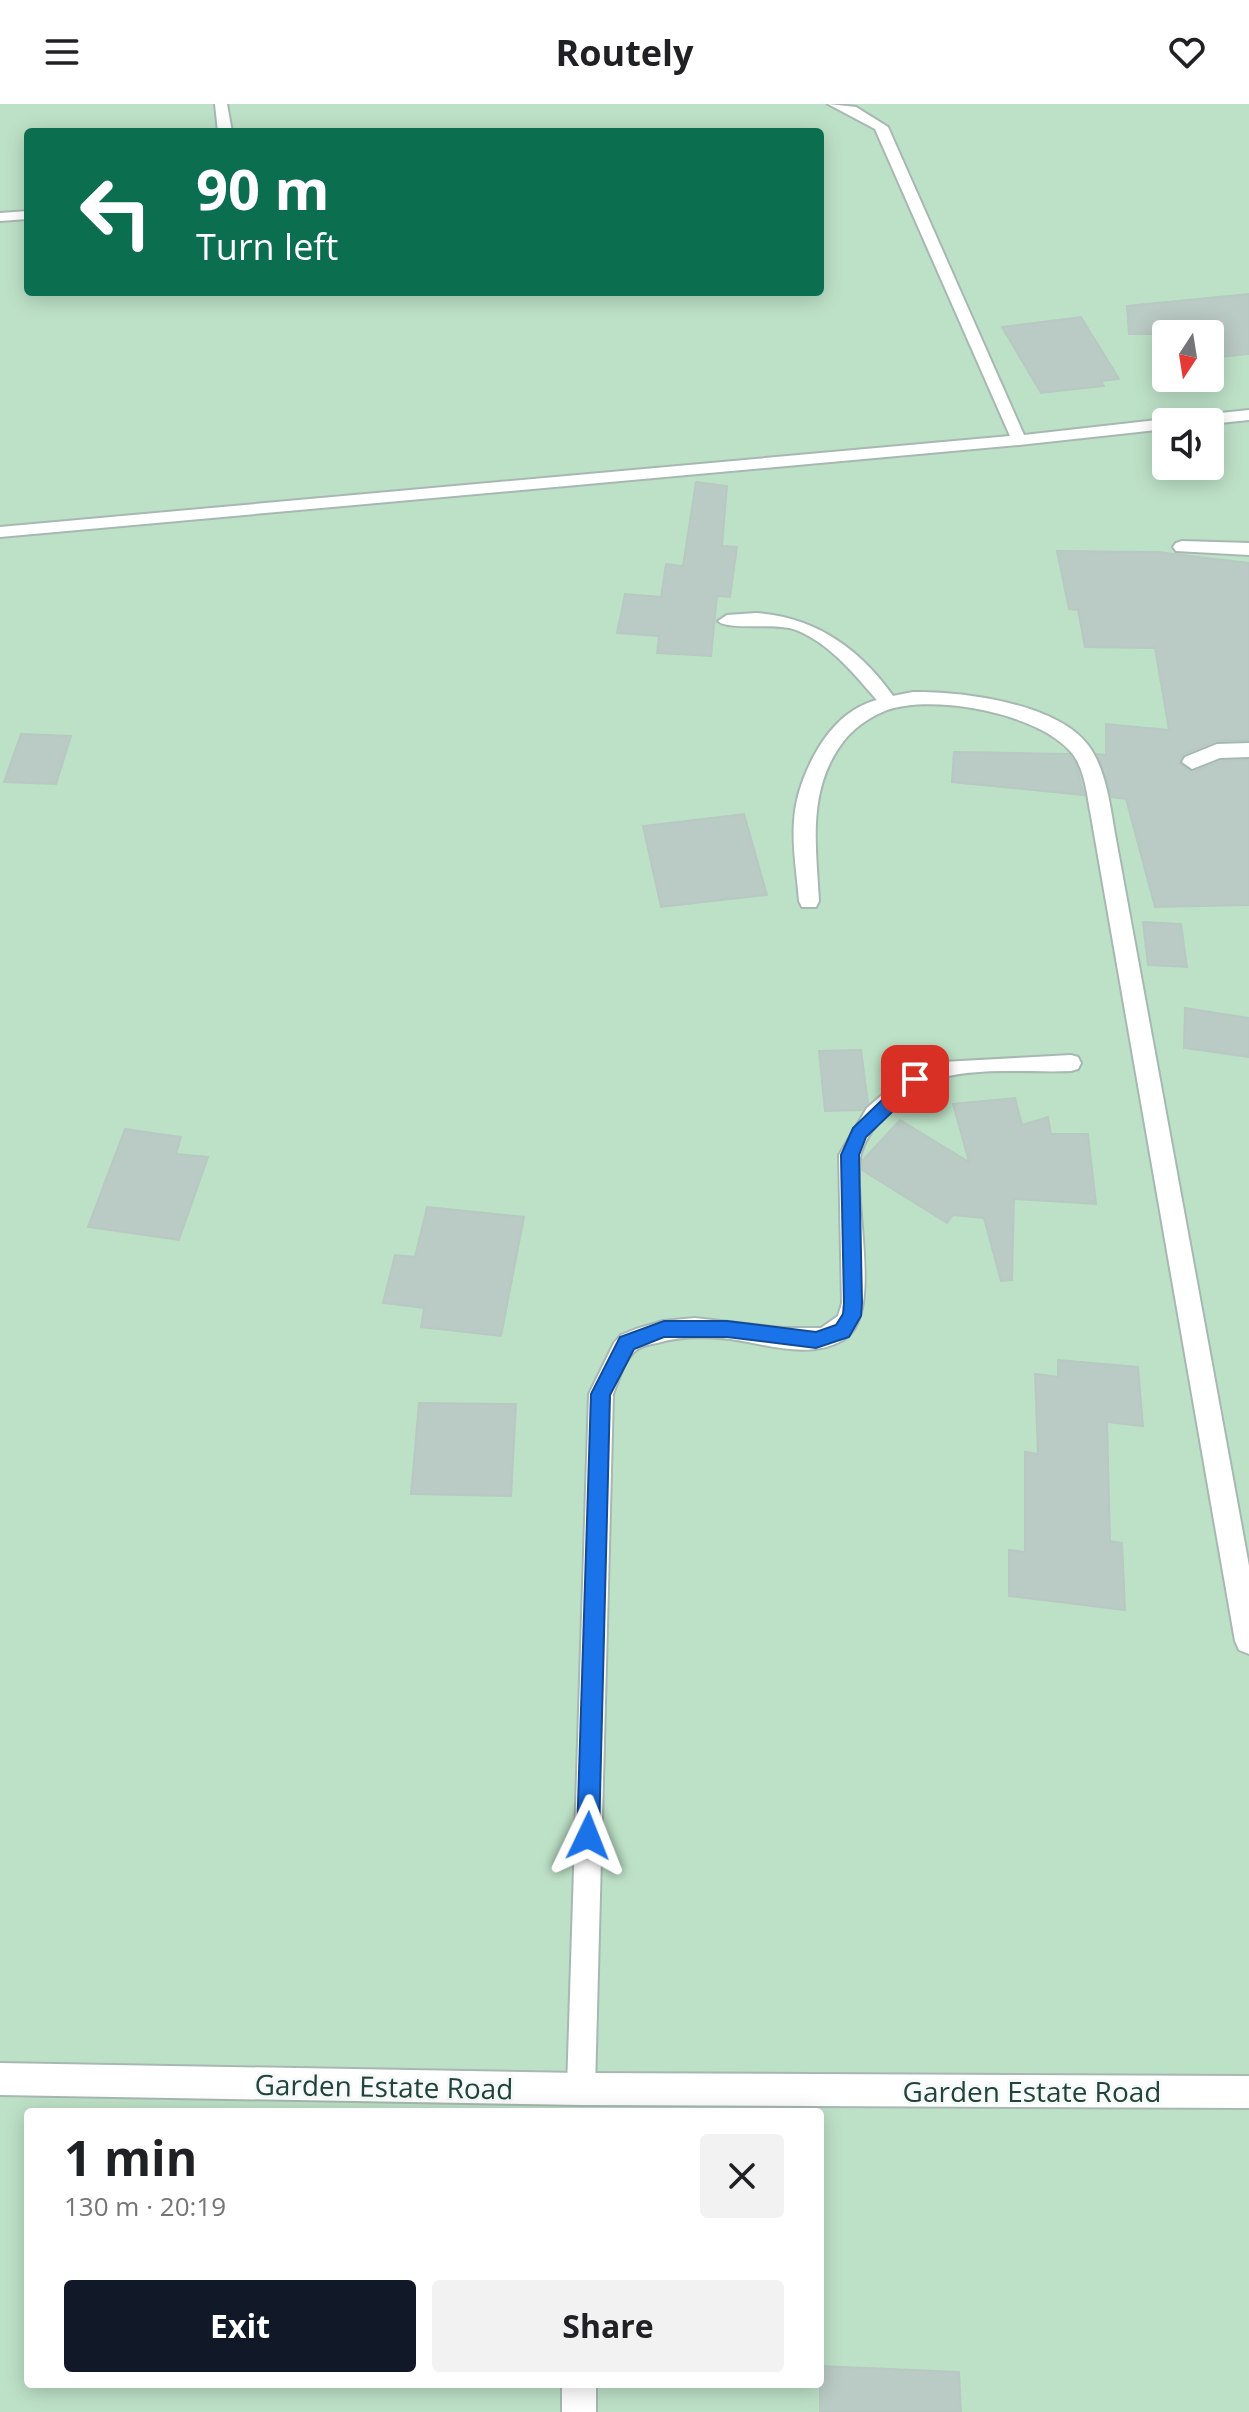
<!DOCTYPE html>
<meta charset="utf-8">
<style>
:root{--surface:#fff;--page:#f2f2f2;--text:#202124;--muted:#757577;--accent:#111827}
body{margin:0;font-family:"Open Sans",sans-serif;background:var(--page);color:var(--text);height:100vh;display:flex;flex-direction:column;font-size:30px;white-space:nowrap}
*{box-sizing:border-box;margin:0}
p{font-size:26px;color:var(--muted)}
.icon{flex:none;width:44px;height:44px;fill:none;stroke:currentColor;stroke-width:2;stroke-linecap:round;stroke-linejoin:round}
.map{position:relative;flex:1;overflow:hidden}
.details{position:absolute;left:24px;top:2004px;width:800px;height:280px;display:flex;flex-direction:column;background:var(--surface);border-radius:8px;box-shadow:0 4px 20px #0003}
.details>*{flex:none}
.top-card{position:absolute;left:24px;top:24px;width:800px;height:168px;border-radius:8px;box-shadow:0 4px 20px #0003;background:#0b6e4f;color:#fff;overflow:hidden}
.needle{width:52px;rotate:192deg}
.fabs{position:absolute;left:1152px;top:216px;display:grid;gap:16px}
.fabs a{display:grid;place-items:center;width:72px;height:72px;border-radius:8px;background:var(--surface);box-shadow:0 4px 20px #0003;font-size:40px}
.pin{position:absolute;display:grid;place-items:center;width:68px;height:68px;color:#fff;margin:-34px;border-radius:16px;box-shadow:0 4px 12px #0006}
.me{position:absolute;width:88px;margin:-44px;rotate:2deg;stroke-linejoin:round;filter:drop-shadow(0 0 6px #0008)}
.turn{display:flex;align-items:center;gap:28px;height:168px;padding:0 40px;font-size:36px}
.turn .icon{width:104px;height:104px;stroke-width:2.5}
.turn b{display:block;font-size:56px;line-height:68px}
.round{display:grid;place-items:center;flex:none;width:84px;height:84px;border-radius:8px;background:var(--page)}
.summary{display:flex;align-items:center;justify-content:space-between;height:136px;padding:0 40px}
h1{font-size:48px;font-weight:700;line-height:60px}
.cta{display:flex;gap:16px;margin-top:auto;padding:16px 40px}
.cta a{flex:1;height:92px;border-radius:8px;background:var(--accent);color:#fff;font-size:32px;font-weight:700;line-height:92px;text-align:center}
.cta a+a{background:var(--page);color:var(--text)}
header{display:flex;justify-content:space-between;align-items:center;height:104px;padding:0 40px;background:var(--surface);font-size:36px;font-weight:700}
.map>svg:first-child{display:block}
.green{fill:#bde1c7;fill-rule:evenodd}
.building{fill:#bacac4;stroke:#b7c9c2;stroke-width:2}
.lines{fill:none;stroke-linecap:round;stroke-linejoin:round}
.service-casing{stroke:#a7b8b3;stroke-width:4}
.minor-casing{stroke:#a7b8b3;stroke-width:4}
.tertiary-casing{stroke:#a7b8b3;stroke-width:4}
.service{fill:#fff;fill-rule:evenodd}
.minor{fill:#fff;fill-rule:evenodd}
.tertiary{fill:#fff;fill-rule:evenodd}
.route{fill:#1a73e8;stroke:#114b97;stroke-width:2}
.labels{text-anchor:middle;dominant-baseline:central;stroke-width:6;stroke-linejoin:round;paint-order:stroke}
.near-street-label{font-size:28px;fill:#22433b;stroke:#f6fbf9}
</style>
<header><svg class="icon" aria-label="menu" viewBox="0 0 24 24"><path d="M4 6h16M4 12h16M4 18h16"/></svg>Routely<svg class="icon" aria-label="heart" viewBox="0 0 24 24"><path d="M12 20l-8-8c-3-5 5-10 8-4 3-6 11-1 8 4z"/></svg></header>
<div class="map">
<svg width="1249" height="2308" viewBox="0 0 1249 2308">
<rect width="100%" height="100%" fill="#e5efeb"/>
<path class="green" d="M0,0H1249V2308H0ZM28,28H820V188H28ZM1166,230H1210V274H1166ZM1166,318H1210V362H1166ZM28,2008H820V2280H28Z"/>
<path class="building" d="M1249,190V250L1210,254V230H1129L1127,202Z
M1081,213L1119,275L1101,277L1104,282L1041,289L1002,223Z
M696,378L727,382L722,442L737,443L730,493L717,492L711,552L657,549L659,532L617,529L625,490L661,493L666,460L683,462Z
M1057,447L1158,448L1249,459V636L1216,637L1184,650L1179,659L1193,668L1221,657L1249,656V801L1155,803L1126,695L1112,693L1097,650L1106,651V620L1169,626L1155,544L1085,543L1078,506L1069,505Z
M21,630L71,632L56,680L4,678Z
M954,648L1069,650L1077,663L1084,691L952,678Z
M744,710L767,791L661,803L643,722Z
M1143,818L1181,820L1187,863L1148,861Z
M1185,904L1249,914V953L1184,944Z
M861,946L868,999L862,1006L825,1007L819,947Z
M1015,994L1022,1021L1048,1013L1051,1030H1088L1096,1100L1014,1095L1012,1176L1001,1177L984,1114L953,1111L947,1119L862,1066L863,1056L900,1016L969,1058L953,1000Z
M125,1025L181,1033L176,1050L208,1053L179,1136L88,1123Z
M427,1103L524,1113L501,1232L421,1223L424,1204L383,1199L395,1151L415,1153Z
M1058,1256L1138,1263L1143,1322L1107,1318L1110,1437L1122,1439L1125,1506L1009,1492V1446L1025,1448V1348L1038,1350L1035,1270L1058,1273Z
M419,1299L516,1300L511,1392L411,1390Z
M820,2262L959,2268L961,2308H820Z"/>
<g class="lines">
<g class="service-casing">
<path id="service" d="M215,0H227L232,28H218Z
M828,0L856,3L888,23L1024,331L1166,315L1172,318H1166V325L1019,341L0,433V423L1010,332L875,25Z
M28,107V115L0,117V109Z
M1249,306V316L1210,320L1174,318L1182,313Z
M756,509C818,513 864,548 898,599L895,603H883C858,575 832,540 796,526C777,518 727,527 718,517L727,511Z
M1071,951L1078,953L1081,959L1078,965L1071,967C1030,969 970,962 932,977C904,988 870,1020 861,1049C850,1092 886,1211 843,1236C809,1256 766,1240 730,1235C706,1232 681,1232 657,1239C650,1240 641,1242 635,1247C623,1258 619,1276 613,1290L595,1985L591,1995L581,1999L571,1995L567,1985L589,1290L614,1239L621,1231L636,1225L663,1217L695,1214L782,1224H821L838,1212L842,1199L839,1051L867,1004L905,971L942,958Z"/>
</g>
<g class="minor-casing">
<path id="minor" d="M1182,437L1249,439V451L1176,447L1173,443L1176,439Z
M913,588C961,587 1056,599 1088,641C1106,665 1110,701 1115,730L1249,1462V1550L1239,1546L1235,1537L1091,712C1087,692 1085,664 1071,648C1038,609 934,590 887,606C872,612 858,621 847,633C806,682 816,739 819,797L816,803H802L799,797C797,770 792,744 794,717C796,679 821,626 854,606C871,595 893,592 913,588Z
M1249,639V653L1220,654L1192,665L1182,658L1185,653L1217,640Z
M562,2280H596V2308H562Z"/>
</g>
<g class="tertiary-casing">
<path id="tertiary" d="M0,1959L581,1969L1249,1972V2004L581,2001L0,1991Z"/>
</g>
<use href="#service" class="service"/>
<use href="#minor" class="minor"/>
<use href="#tertiary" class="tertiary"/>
</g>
<path class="route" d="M915,968L924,975L921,980L866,1033L859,1051L862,1199L861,1212L849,1233L816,1244L727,1233H664L634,1245L610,1291L599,1732L596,1740L588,1743L580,1740L577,1732L591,1290L620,1233L664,1217H727L816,1228L836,1221L843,1210L844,1199L841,1051L853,1024L909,970Z"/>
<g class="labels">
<g class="near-street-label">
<text transform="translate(384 1982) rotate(1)">Garden Estate Road</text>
<text x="1032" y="1987">Garden Estate Road</text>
</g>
</g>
</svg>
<div class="fabs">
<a><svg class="needle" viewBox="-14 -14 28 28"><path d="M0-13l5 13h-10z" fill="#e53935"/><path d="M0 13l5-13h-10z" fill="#757577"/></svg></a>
<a><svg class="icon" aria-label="sound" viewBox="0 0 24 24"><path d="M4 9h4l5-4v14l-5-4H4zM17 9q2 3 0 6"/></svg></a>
</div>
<div class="pin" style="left:915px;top:975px;background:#d93025"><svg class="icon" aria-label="arrive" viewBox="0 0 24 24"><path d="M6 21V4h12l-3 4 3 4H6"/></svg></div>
<svg class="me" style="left:588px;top:1732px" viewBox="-20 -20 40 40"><path d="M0-17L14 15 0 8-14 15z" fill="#1a73e8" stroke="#fff" stroke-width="4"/></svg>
<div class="top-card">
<div class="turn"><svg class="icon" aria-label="left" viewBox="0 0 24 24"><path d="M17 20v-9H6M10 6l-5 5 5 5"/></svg><div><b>90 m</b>Turn left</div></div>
</div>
<section class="details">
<div class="summary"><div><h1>1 min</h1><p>130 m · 20:19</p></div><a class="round"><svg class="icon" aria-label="close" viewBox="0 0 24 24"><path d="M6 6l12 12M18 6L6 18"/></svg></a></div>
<div class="cta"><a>Exit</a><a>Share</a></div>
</section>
</div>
